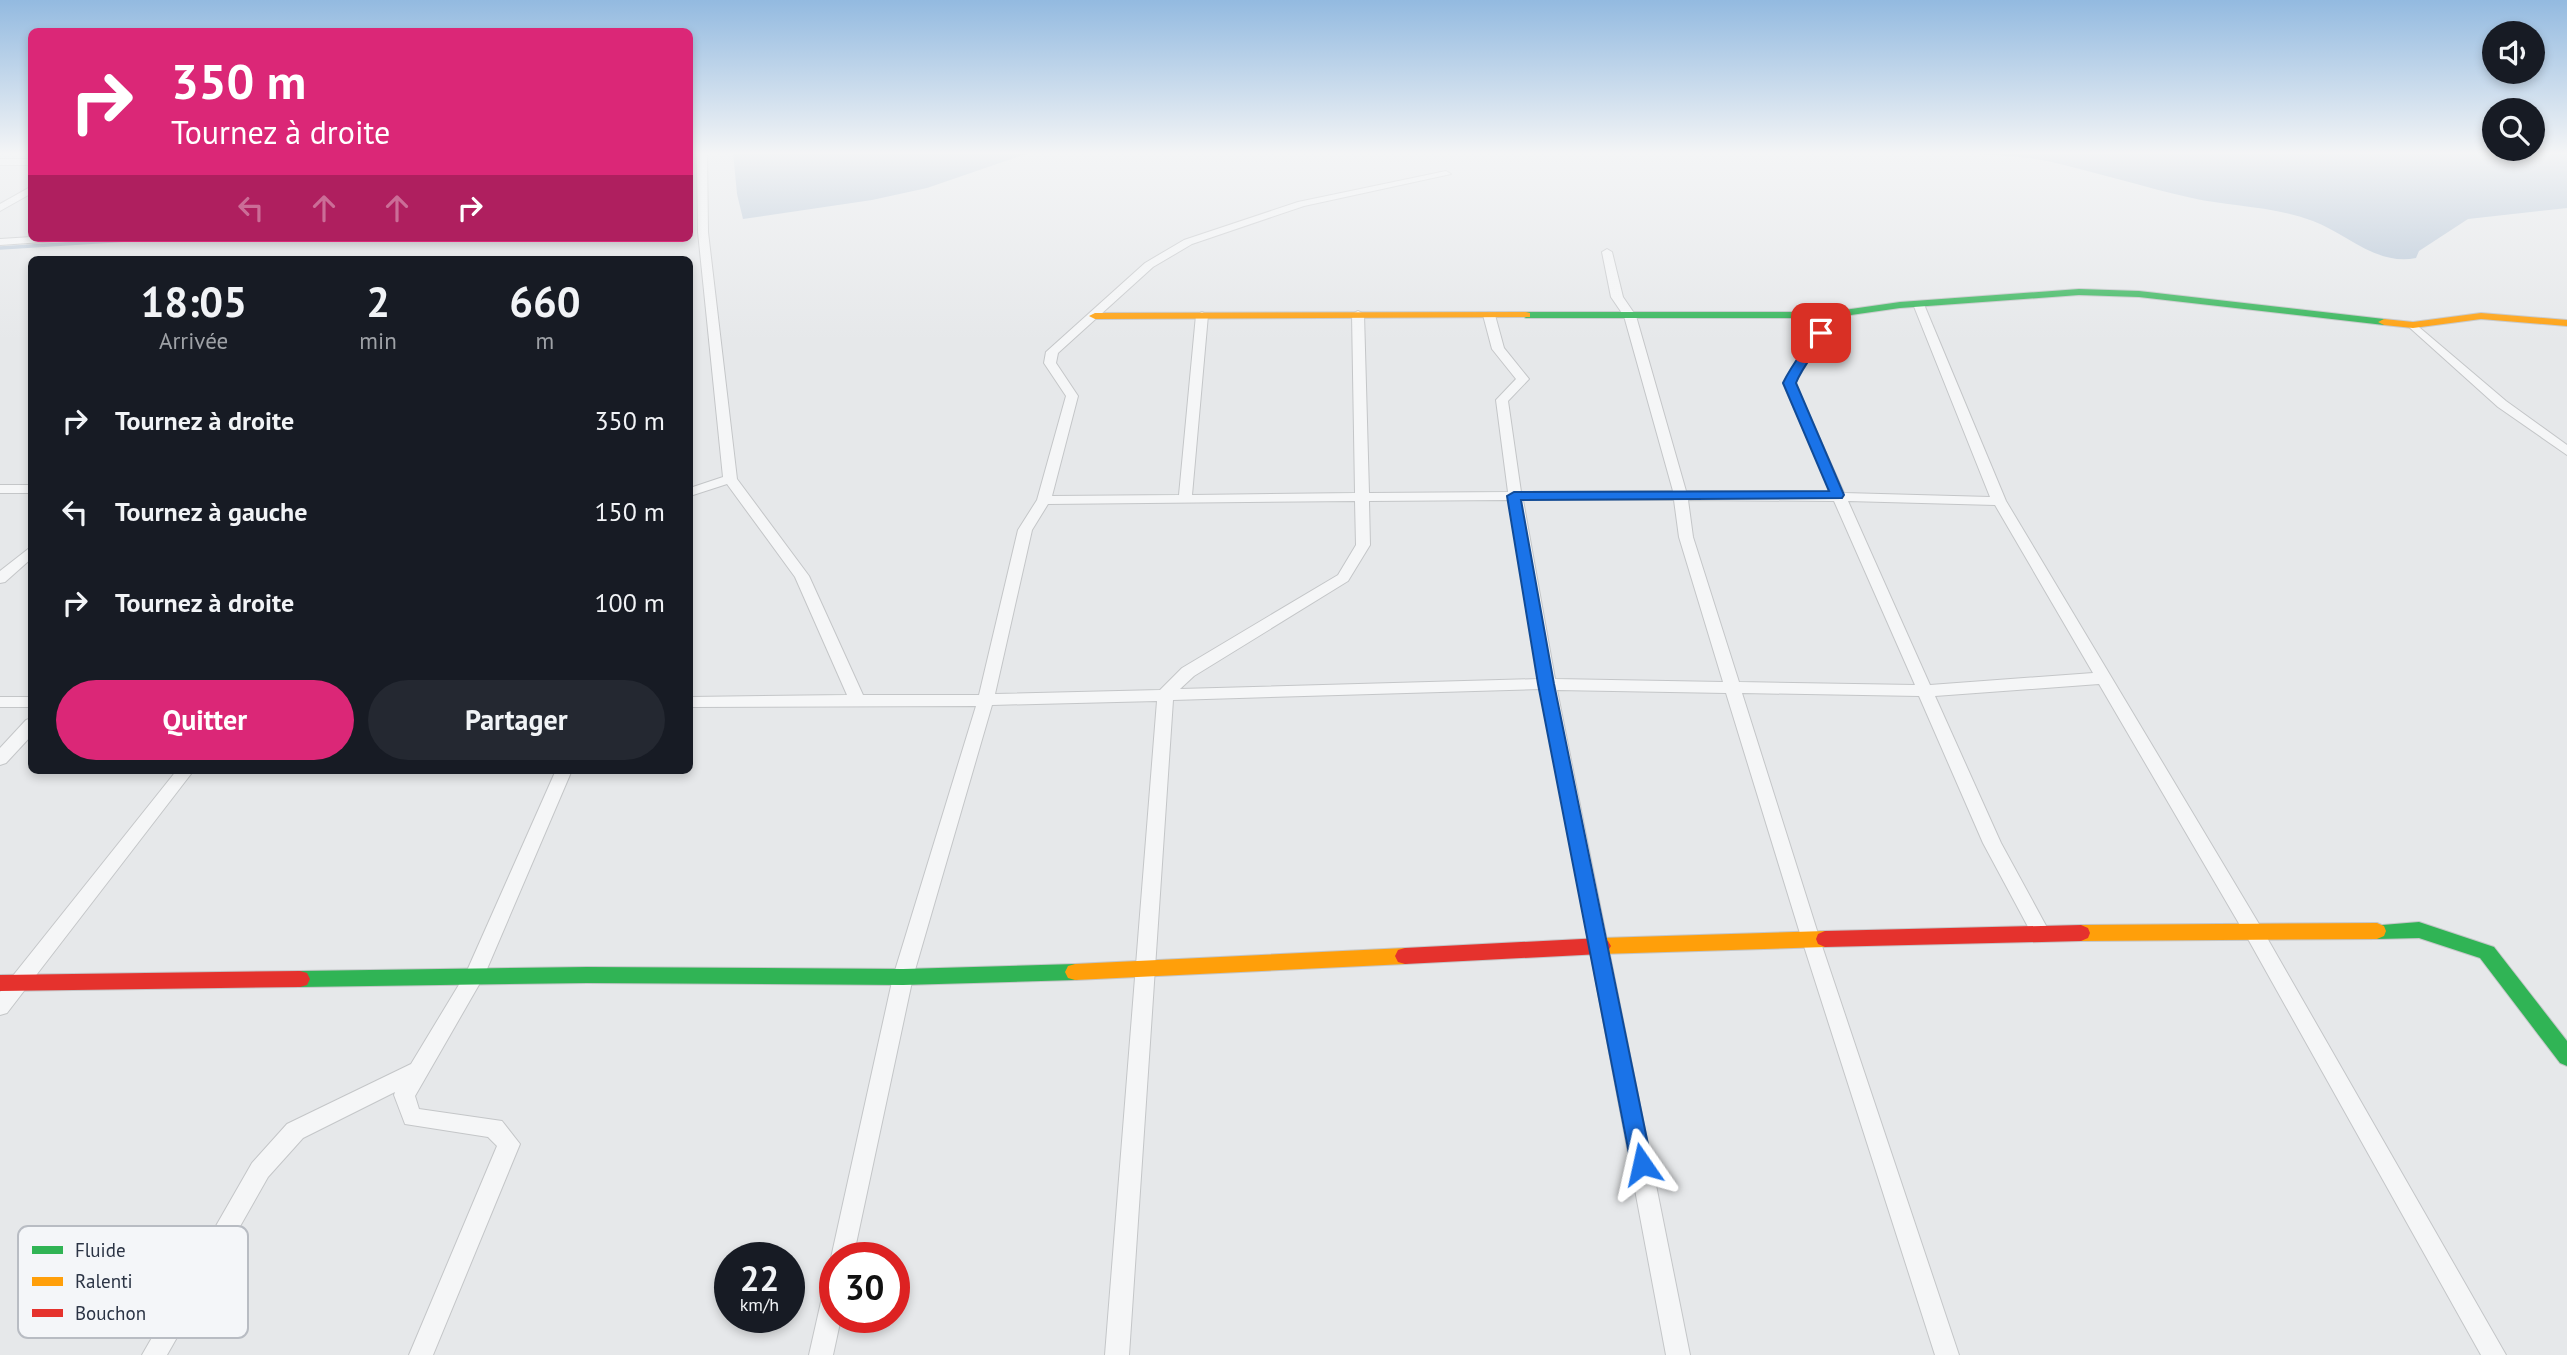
<!DOCTYPE html>
<html lang="fr">
<meta charset="utf-8">
<style>
:root{--surface:#171b24;--page:#242831;--text:#f1f3f6;--muted:#9ea1a6;--accent:#db2777}
body{margin:0;font-family:"PT Sans",sans-serif;background:var(--page);color:var(--text);height:100vh;display:flex;flex-direction:column;font-size:26px;white-space:nowrap}
*{box-sizing:border-box;margin:0}
p{font-size:23px;color:var(--muted)}
.icon{flex:none;width:38px;height:38px;fill:none;stroke:currentColor;stroke-width:2;stroke-linecap:round;stroke-linejoin:round}
.map{position:relative;flex:1;overflow:hidden}
.details{position:absolute;left:28px;top:256px;width:665px;height:518px;display:flex;flex-direction:column;background:var(--surface);border-radius:10px;box-shadow:0 4px 10px #0003}
.details>*{flex:none}
.banner{position:absolute;left:28px;top:28px;width:665px;height:214px;border-radius:10px;box-shadow:0 4px 10px #0003;background:#db2777;color:#fff;overflow:hidden}
.tools{position:absolute;left:2482px;top:21px;display:grid;gap:14px}
.tools a{display:grid;place-items:center;width:63px;height:63px;border-radius:50%;background:var(--surface);box-shadow:0 4px 10px #0003;font-size:35px}
.speed{position:absolute;left:714px;top:1242px;display:flex;gap:14px;font-size:35px;font-weight:700;text-align:center}
.speed>*{display:grid;place-content:center;width:91px;height:91px;border-radius:50%;background:var(--surface);box-shadow:0 4px 10px #0003;line-height:1}
.speed small{font-size:18px;font-weight:400}
.speed .limit{border:10px solid #d22;background:#fff;color:#111}
.pin{position:absolute;display:grid;place-items:center;width:60px;height:60px;color:#fff;margin:-30px;border-radius:14px;box-shadow:0 4px 10px #0006}
.me{position:absolute;width:77px;margin:-38px;rotate:349deg;stroke-linejoin:round;filter:drop-shadow(0 0 5px #0008)}
.turn{display:flex;align-items:center;gap:24px;height:147px;padding:0 28px;font-size:32px}
.turn .icon{width:91px;height:91px;stroke-width:2.5}
.turn b{display:block;font-size:49px;line-height:60px}
.lanes{display:flex;align-items:center;height:66px;padding:0 28px;background:#0003;justify-content:center;gap:35px;direction:ltr}
.lanes .off{opacity:.35}
.eta{display:flex;justify-content:space-evenly;align-items:center;height:119px;text-align:center}
.eta b{font-size:42px;font-weight:600;line-height:49px}
.button{display:flex;gap:14px;margin-top:auto;padding:14px 28px}
.button a{flex:1;height:80px;border-radius:42px;background:var(--accent);color:#fff;font-size:28px;font-weight:600;line-height:80px;text-align:center}
.button a+a{background:var(--page);color:var(--text)}
ul{padding:0;list-style:none}
li{display:flex;align-items:center;gap:21px;height:91px;padding:0 28px}
li div{flex:1}
li b{display:block;font-size:26px}
li em{font-style:normal}
.map>svg:first-child{display:block}
.water{fill:#b4c4d5}
.lines{fill:none;stroke-linecap:round;stroke-linejoin:round}
.stream{stroke:#b4c4d5;stroke-width:3.5}
.street-casing{stroke:#c4c6c8;stroke-width:2}
.fast-casing{stroke:#c4c6c8;stroke-width:2}
.slow-casing{stroke:#c4c6c8;stroke-width:2}
.jam-casing{stroke:#c4c6c8;stroke-width:2}
.street{fill:#f5f6f7;fill-rule:evenodd}
.fast{fill:#30b455;fill-rule:evenodd}
.slow{fill:#ff9f0a;fill-rule:evenodd}
.jam{fill:#e5322d;fill-rule:evenodd}
.route{fill:#1a73e8;stroke:#114b97;stroke-width:2}
.key{fill:#f4f6f9;stroke:#b8bcc3;stroke-width:2}
.key-label{font-size:19px;fill:#2b3445}
</style>
<div class="map">
<svg width="2567" height="1355" viewBox="0 0 2567 1355">
<rect width="100%" height="100%" fill="#e6e8ea"/>
<path class="water" d="M733,152H1032L927,188L872,200L743,219L737,194Z
M1951,152H2567V208L2468,219L2419,251L2416,258C2377,266 2347,234 2313,221C2274,206 2232,207 2192,198C2143,187 2096,172 2047,161C2016,155 1983,155 1951,152Z"/>
<g class="lines">
<path class="stream" d="M0,248L160,238"/>
<g class="street-casing">
<path id="street" d="M697,152H707L708,232L737,479L809,576L863,695H979L1018,530L1037,500L1066,396L1044,363L1046,352L1145,263L1184,240L1298,202L1446,171L1451,174L1304,206L1192,244L1153,267L1058,353L1056,363L1078,396L1052,496L1179,495L1196,315L1202,312L1208,315L1192,495L1355,493L1352,314L1358,311L1364,314L1369,493L1508,492L1496,400L1516,379L1492,349L1483,315L1489,312L1495,315L1504,348L1529,379L1508,401L1521,492L1673,491L1624,316L1611,297L1602,252L1607,249L1612,252L1623,297L1636,316L1686,491L1831,493L1783,383L1824,315L1830,312L1836,315L1795,383L1844,493L1990,497L1913,304L1923,302L2006,501L2262,929L2506,1355H2481L2248,939L2099,684L1935,696L2001,843L2050,933L2048,938L2041,941L2034,938L1983,843L1919,696L1742,693L1820,940L1959,1355H1935L1802,940L1726,693L1557,690L1690,1355H1666L1541,689L1173,700L1129,1355H1105L1157,701L992,705L913,977L853,1258H835L834,1266L831,1258L893,977L976,706L690,707V697L847,695L795,577L727,484L690,496V488L723,477L698,232ZM1509,500L1539,679L1180,689L1194,676L1348,581L1370,545L1369,501ZM1523,500H1674L1679,537L1723,682L1555,679ZM1688,500L1834,501L1915,685L1739,682L1693,537ZM1355,501L1356,545L1338,575L1182,668L1160,690L995,694L1032,530L1048,504ZM1848,501L1995,505L2093,673L1930,685Z
M0,159H32V165H0Z
M32,186V193L0,211V204Z
M32,237L61,238L56,241L0,245V239Z
M2413,322L2506,401L2567,445V455L2498,407L2409,327V323Z
M0,485H32V493H0Z
M32,546V558L5,582L0,583V571Z
M0,697H32V707H0Z
M32,718V735L6,763L0,765V748L26,720Z
M177,770H194L7,1013L0,1015V992Z
M556,770H572L484,976L415,1096L419,1109L502,1121L520,1144L433,1355H409L497,1146L488,1137L405,1124L394,1095L395,1092L303,1138L268,1177L167,1355H142L252,1163L287,1124L411,1064L466,973Z
M835,1282V1318H841L833,1355H809L823,1293L827,1285Z"/>
</g>
<g class="fast-casing">
<path id="fast" d="M2079,289L2139,291L2384,319L2390,322L2384,325L2139,297L2079,295L1900,308L1830,318H1526L1520,315L1526,312H1830L1900,302Z
M2419,922L2494,947L2567,1041V1066L2560,1063L2480,958L2419,938L2377,939L2370,936L2368,931L2370,926Z
M1075,964L1082,966L1085,972L1082,978L1075,980L903,985L587,983L300,987L293,985L290,979L293,973L300,971L587,967L903,969Z"/>
</g>
<g class="slow-casing">
<path id="slow" d="M1526,312L1530,313V317L1095,319L1089,316L1095,313Z
M2481,313L2567,320V326L2481,319L2413,328L2384,325L2378,322L2384,319L2413,322Z
M2377,923L2384,926L2386,931L2384,936L2377,939L2081,941L2074,938L2072,933L2074,928L2081,925Z
M1825,931L1832,934L1834,939L1832,944L1825,947L1601,954L1594,951L1591,946L1594,941L1601,938Z
M1405,948L1412,950L1415,956L1412,962L1405,964L1075,980L1068,978L1065,972L1068,966L1075,964Z"/>
</g>
<g class="jam-casing">
<path id="jam" d="M2081,925L2088,928L2090,933L2088,938L2081,941L1825,947L1818,944L1816,939L1818,934L1825,931Z
M1601,938L1608,941L1611,946L1608,951L1601,954L1405,964L1398,962L1395,956L1398,950L1405,948Z
M300,971L307,973L310,979L307,985L300,987L0,991V975Z"/>
</g>
<use href="#street" class="street"/>
<use href="#fast" class="fast"/>
<use href="#slow" class="slow"/>
<use href="#jam" class="jam"/>
</g>
<linearGradient id="sky" x2="0" y2="1"><stop stop-color="#93bae0"/><stop offset="0.45" stop-color="#f4f5f6"/><stop offset="1" stop-color="#f4f5f6" stop-opacity="0"/></linearGradient>
<rect width="2567" height="341" fill="url(#sky)"/>
<path class="route" d="M1821,329L1827,333C1817,351 1803,365 1796,383L1844,495L1842,498L1521,500L1554,684L1652,1164L1649,1171L1642,1174L1634,1171L1631,1164L1538,684L1507,496L1514,492L1829,491L1783,383C1792,364 1805,349 1817,330Z"/>
<rect x="18" y="1226" width="230" height="112" rx="10" class="key"/>
<rect x="32" y="1246" width="31" height="8" fill="#30b455"/>
<rect x="32" y="1277" width="31" height="9" fill="#ff9f0a"/>
<rect x="32" y="1309" width="31" height="8" fill="#e5322d"/>
<g class="key-label">
<text x="75" y="1257">Fluide</text>
<text x="75" y="1288">Ralenti</text>
<text x="75" y="1320">Bouchon</text>
</g>
</svg>
<div class="tools">
<a><svg class="icon" aria-label="sound" viewBox="0 0 24 24"><path d="M4 9h4l5-4v14l-5-4H4zM17 9q2 3 0 6"/></svg></a>
<a><svg class="icon" aria-label="search" viewBox="0 0 24 24"><circle cx="10" cy="10" r="6"/><path d="M15 15l6 6"/></svg></a>
</div>
<div class="speed"><div>22<small>km/h</small></div><div class="limit">30</div></div>
<div class="pin" style="left:1821px;top:333px;background:#d93025"><svg class="icon" aria-label="arrive" viewBox="0 0 24 24"><path d="M6 21V4h12l-3 4 3 4H6"/></svg></div>
<svg class="me" style="left:1642px;top:1164px" viewBox="-20 -20 40 40"><path d="M0-17L14 15 0 8-14 15z" fill="#1a73e8" stroke="#fff" stroke-width="4"/></svg>
<div class="banner">
<div class="turn"><svg class="icon" aria-label="right" viewBox="0 0 24 24"><path d="M7 20v-9h11M14 6l5 5-5 5"/></svg><div><b>350 m</b>Tournez à droite</div></div>
<div class="lanes"><svg class="icon off" aria-label="left" viewBox="0 0 24 24"><path d="M17 20v-9H6M10 6l-5 5 5 5"/></svg><svg class="icon off" aria-label="ahead" viewBox="0 0 24 24"><path d="M12 20V5M6 11l6-6 6 6"/></svg><svg class="icon off" aria-label="ahead" viewBox="0 0 24 24"><path d="M12 20V5M6 11l6-6 6 6"/></svg><svg class="icon" aria-label="right" viewBox="0 0 24 24"><path d="M7 20v-9h11M14 6l5 5-5 5"/></svg></div>
</div>
<section class="details">
<div class="eta">
<div><b>18:05</b><p>Arrivée</p></div>
<div><b>2</b><p>min</p></div>
<div><b>660</b><p>m</p></div>
</div>
<ul>
<li><svg class="icon" aria-label="right" viewBox="0 0 24 24"><path d="M7 20v-9h11M14 6l5 5-5 5"/></svg><div><b>Tournez à droite</b></div><em>350 m</em></li>
<li><svg class="icon" aria-label="left" viewBox="0 0 24 24"><path d="M17 20v-9H6M10 6l-5 5 5 5"/></svg><div><b>Tournez à gauche</b></div><em>150 m</em></li>
<li><svg class="icon" aria-label="right" viewBox="0 0 24 24"><path d="M7 20v-9h11M14 6l5 5-5 5"/></svg><div><b>Tournez à droite</b></div><em>100 m</em></li>
</ul>
<div class="button"><a>Quitter</a><a>Partager</a></div>
</section>
</div>
